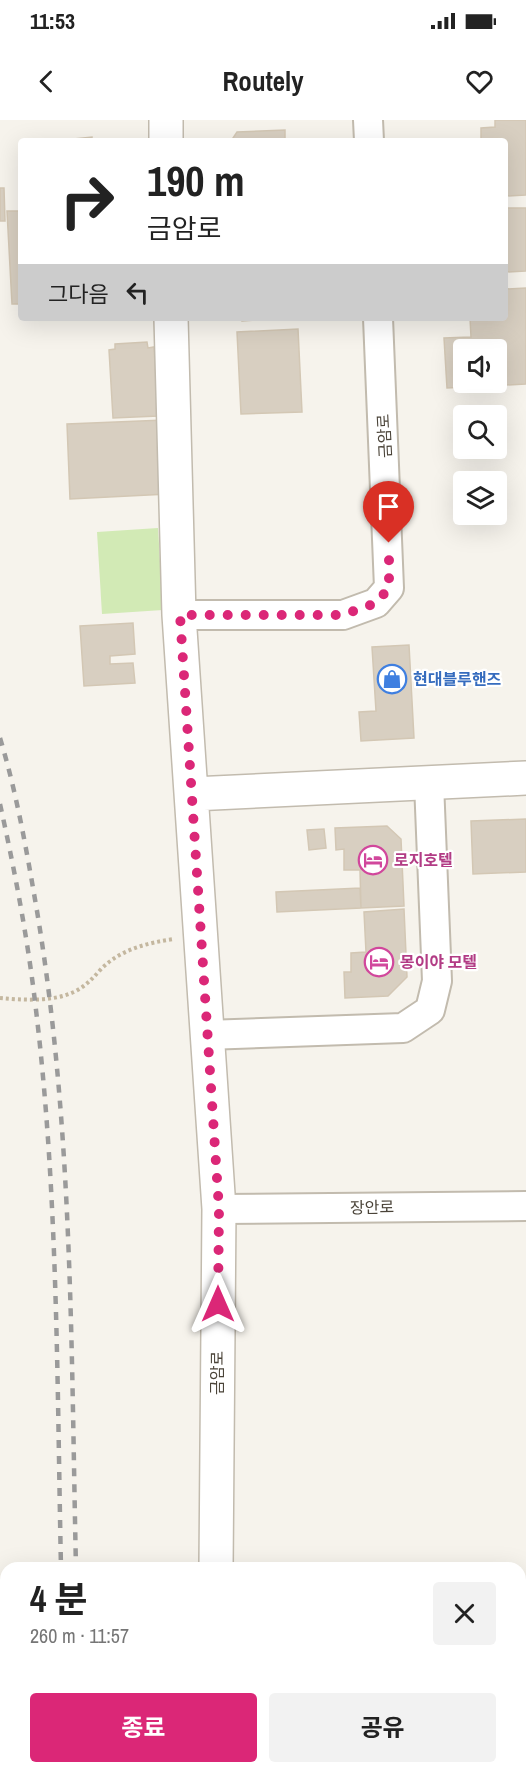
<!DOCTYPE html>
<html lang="ko">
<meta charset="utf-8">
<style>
:root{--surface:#fff;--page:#f2f2f2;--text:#222;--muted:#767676;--accent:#db2777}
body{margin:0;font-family:"Archivo Narrow","Noto Sans KR",sans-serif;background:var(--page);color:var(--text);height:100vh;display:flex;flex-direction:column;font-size:22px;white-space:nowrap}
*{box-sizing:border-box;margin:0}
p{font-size:20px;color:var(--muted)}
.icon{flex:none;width:33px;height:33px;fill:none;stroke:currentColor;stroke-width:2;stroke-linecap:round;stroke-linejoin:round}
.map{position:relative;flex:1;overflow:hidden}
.details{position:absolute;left:0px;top:1442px;width:526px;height:212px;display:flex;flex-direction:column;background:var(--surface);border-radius:18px 18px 0 0;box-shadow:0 6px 24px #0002}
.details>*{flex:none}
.hud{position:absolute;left:18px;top:18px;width:490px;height:183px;border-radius:6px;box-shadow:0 6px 24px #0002;background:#fff;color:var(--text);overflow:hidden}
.buttons{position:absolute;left:453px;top:219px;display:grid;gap:12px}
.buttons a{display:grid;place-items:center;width:54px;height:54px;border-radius:6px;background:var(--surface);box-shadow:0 6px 24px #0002;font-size:30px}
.pin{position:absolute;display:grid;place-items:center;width:51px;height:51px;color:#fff;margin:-62px -26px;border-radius:50% 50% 50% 0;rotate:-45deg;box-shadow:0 0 6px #0007}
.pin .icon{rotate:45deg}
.me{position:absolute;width:66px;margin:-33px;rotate:0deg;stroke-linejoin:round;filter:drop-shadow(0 0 4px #0008)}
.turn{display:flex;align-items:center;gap:21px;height:126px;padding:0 30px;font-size:27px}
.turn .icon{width:78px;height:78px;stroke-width:2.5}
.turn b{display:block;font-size:42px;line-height:51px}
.then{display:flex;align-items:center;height:57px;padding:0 30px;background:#0003;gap:12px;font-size:22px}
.round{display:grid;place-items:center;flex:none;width:63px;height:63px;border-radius:6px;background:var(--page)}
.summary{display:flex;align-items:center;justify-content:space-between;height:102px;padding:0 30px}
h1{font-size:36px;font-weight:700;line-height:45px}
.action{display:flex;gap:12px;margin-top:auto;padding:12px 30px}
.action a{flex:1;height:69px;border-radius:6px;background:var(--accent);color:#fff;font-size:24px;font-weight:700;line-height:69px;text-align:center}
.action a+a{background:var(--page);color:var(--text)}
.status{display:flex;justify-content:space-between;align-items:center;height:42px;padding:0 30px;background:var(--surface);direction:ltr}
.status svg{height:16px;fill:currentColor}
header{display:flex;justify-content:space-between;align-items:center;height:78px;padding:0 30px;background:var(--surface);font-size:27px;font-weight:700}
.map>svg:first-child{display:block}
.green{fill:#d2eab5}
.building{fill:#d8cfc1;stroke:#d3c7b4;stroke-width:1.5;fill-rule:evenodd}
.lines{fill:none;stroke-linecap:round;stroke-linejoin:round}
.minor-casing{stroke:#c2bbae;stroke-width:32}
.tertiary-casing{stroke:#c2bbae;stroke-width:36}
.secondary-casing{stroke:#d6c79b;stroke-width:36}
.path{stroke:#c4b79f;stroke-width:4;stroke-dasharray:3 3;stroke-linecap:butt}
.minor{stroke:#fff;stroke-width:28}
.tertiary{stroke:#fff;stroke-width:33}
.secondary{stroke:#fff3cd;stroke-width:33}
.rail{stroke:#9a9a9a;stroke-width:4.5;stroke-dasharray:8 8;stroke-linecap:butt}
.route{stroke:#db2777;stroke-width:10;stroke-dasharray:0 18}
.labels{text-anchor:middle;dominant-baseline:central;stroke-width:4.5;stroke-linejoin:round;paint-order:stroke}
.street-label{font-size:16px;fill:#4b4439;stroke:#fff}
.shop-label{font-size:16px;font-weight:bold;fill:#366cbe;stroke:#fff;text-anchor:start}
.hotel-label{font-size:16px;font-weight:bold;fill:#b23c85;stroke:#fff;text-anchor:start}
</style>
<div class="status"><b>11:53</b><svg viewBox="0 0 49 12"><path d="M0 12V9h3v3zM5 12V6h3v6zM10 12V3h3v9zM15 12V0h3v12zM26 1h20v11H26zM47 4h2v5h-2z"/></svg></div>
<header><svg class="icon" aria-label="back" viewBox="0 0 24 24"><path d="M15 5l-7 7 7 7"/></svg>Routely<svg class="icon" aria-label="heart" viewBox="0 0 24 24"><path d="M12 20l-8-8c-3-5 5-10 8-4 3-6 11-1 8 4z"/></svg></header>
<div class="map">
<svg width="526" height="1652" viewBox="0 0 526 1652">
<rect width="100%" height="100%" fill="#f6f3ec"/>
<path class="green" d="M158,408L163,490L102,494L97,412Z"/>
<path class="building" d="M495,0H526V75L506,76V21H481V8L495,7Z
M285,10V21H231L237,12Z
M92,17V21H54Z
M0,68H4L5,101H0Z
M506,88H526V151L506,152Z
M7,91H21V184H12Z
M526,168V264L447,268L444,218L471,217L470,198H506V169ZM464,230H496V262H464Z
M242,198H288L242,201Z
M298,209L302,292L241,294L237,212Z
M147,222L148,228L154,227L158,296L113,298L109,230L115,229V224Z
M164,300L168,374L70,379L67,304Z
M133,503L135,534L110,536V544L133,543L135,563L84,566L80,506Z
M409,525L414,618L361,621L359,592L376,591L372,527Z
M526,699V752L473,754L471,701Z
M387,706L401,719L404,786L361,788L360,750H344V729L336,730L335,708Z
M324,709L326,728L309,730L307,710Z
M360,768L361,788L277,792L276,772Z
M404,789L407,857L388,876L345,878L344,852H351V833L366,832L364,792Z"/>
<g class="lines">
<g class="minor-casing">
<path id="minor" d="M368,0L369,21
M179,495H343L376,483L389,468L378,198
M206,915L403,908L430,890L437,861L429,663
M219,1089L526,1086"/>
</g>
<g class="tertiary-casing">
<path id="tertiary" d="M166,0V21
M171,198L179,495L219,1089L216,1448
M193,674L526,658
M215,1647V1652"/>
</g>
<g class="secondary-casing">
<path id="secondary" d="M520,1642L526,1632"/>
</g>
<path class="path" d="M0,878C23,880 52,882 74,872C86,866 93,858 102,848C122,829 147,823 174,819"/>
<use href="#minor" class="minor"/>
<use href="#tertiary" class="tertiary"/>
<use href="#secondary" class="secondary"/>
<path class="rail" d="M0,618C17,674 27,733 37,791C73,1008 71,1229 76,1448
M0,684C15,752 28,820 36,890C58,1074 57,1262 61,1448
M65,1647V1652
M81,1647V1652"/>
</g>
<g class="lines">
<path class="route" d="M218,1184L219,1089L180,495H343L376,483L389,468V423"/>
</g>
<defs>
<g id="shop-ring" transform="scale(1.5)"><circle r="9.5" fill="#fff" stroke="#3f7fe0" stroke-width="1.5"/><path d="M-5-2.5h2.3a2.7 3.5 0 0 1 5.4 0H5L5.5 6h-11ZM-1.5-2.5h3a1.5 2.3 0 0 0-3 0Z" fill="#3f7fe0"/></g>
<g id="hotel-ring" transform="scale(1.5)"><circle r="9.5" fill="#fff" stroke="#d1479c" stroke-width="1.5"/><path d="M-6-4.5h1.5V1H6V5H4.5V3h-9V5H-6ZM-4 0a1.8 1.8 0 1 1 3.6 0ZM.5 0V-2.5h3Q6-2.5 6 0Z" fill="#d1479c"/></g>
</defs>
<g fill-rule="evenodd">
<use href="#shop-ring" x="392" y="559"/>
<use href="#hotel-ring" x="373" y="740"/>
<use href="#hotel-ring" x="379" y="842"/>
</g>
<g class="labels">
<g class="street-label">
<text transform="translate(384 316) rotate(-93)">금암로</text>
<text transform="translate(372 1087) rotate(-1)">장안로</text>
<text transform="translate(217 1253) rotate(-90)">금암로</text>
</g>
<g class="shop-label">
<text x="413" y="559">현대블루핸즈</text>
</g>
<g class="hotel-label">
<text x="394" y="740">로지호텔</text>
<text x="400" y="842">몽이야 모텔</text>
</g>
</g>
</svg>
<div class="buttons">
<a><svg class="icon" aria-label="sound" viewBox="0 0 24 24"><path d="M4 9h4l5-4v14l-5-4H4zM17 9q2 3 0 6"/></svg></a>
<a><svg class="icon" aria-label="search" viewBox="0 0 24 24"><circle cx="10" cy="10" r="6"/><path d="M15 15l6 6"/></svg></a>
<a><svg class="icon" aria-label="layers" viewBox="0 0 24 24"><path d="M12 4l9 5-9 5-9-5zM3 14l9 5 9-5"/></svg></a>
</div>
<div class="pin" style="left:389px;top:423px;background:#d93025"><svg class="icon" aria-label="arrive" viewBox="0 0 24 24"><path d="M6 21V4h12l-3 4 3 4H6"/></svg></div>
<svg class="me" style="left:218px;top:1184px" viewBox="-20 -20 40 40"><path d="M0-17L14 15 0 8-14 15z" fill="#db2777" stroke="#fff" stroke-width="4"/></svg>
<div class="hud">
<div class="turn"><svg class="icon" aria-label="right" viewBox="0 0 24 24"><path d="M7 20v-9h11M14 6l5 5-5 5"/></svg><div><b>190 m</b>금암로</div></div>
<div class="then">그다음<svg class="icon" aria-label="left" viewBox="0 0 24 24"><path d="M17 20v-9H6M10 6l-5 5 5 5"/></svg></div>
</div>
<section class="details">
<div class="summary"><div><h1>4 분</h1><p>260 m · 11:57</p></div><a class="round"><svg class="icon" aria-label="close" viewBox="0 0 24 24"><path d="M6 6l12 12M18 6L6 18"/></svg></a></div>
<div class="action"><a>종료</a><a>공유</a></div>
</section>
</div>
